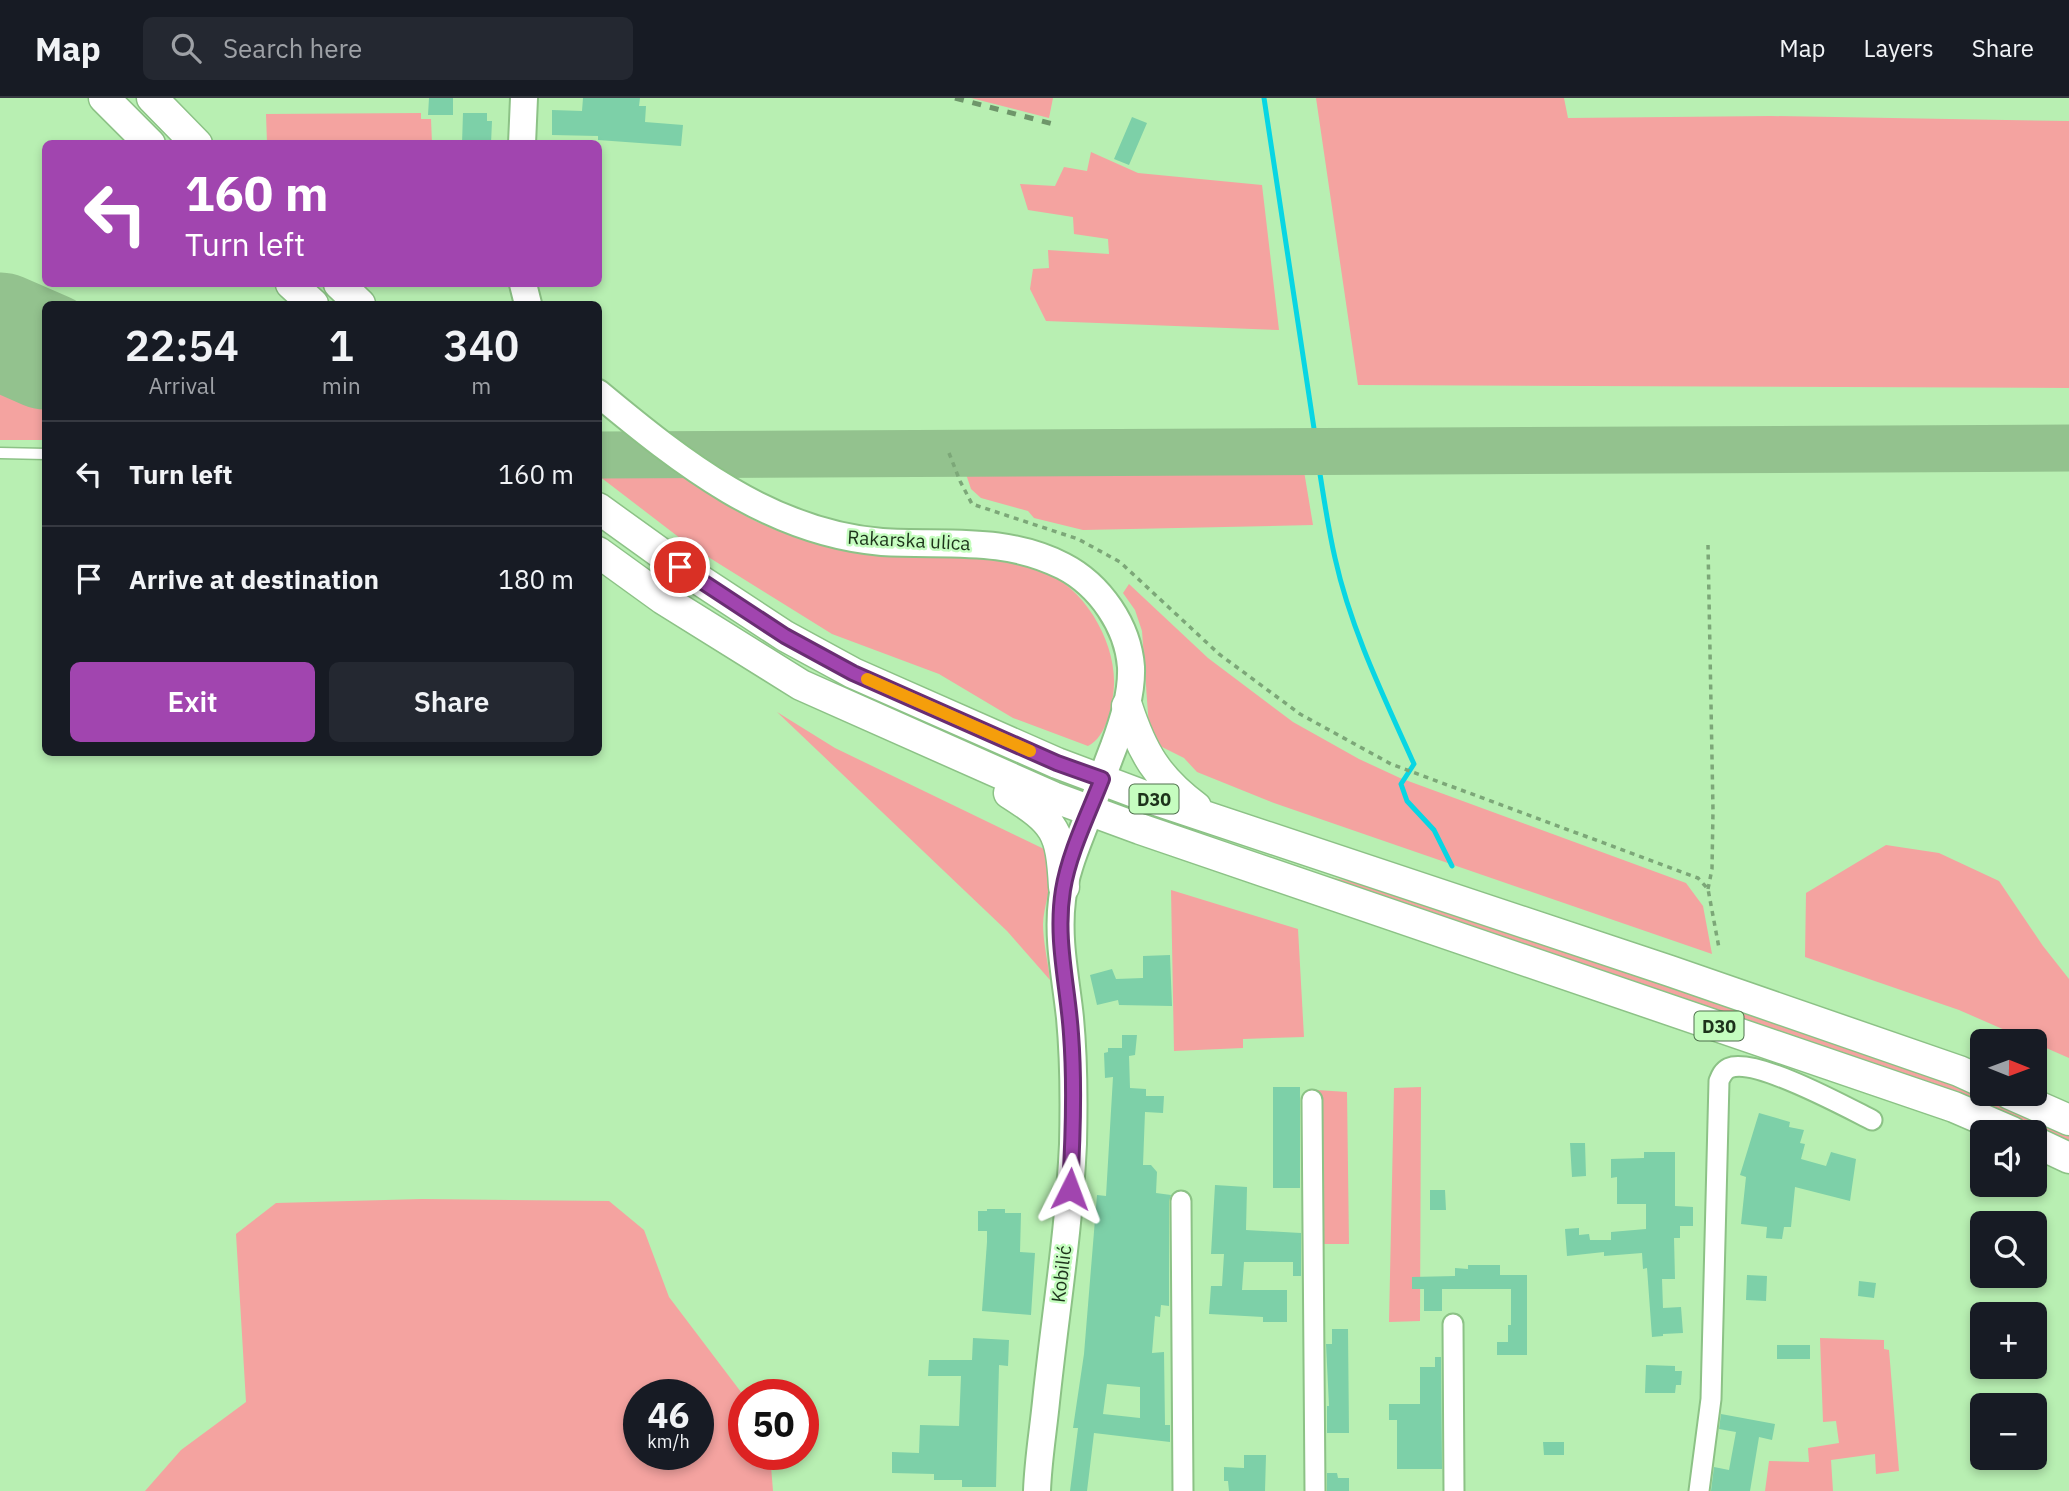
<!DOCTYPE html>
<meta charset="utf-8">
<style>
:root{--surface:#171b24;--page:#242831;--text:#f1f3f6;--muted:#9ea1a6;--line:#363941;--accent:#a145af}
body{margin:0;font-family:"IBM Plex Sans",sans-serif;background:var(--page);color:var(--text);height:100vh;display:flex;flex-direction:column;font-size:26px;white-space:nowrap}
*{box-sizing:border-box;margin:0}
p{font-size:23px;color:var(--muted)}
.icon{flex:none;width:38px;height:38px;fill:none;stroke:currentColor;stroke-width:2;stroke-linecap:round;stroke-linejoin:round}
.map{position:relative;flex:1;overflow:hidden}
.side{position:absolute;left:42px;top:203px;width:560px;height:455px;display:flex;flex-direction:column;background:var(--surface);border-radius:10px;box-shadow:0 4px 10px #0003}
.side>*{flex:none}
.banner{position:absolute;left:42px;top:42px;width:560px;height:147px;border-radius:10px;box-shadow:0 4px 10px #0003;background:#a145af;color:#fff;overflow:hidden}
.needle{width:46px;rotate:91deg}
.buttons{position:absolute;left:1970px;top:931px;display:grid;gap:14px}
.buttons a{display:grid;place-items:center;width:77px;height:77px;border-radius:10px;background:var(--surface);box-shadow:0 4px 10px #0003;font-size:35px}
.speed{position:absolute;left:623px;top:1281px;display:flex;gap:14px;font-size:35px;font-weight:700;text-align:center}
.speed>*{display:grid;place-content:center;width:91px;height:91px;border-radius:50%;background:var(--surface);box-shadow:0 4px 10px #0003;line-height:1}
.speed small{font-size:18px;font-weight:400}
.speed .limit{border:10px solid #d22;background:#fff;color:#111}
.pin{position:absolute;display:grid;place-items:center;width:60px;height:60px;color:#fff;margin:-30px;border:4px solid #fff;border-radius:50%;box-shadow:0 2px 7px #0007}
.me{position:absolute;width:77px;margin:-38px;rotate:3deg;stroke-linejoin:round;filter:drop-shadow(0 0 5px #0008)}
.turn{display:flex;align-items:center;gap:24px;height:147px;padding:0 28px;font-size:32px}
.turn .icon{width:91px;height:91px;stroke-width:2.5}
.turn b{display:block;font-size:49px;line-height:60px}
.eta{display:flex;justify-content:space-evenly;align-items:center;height:119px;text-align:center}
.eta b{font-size:42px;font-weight:600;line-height:49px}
.primary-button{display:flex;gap:14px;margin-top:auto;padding:14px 28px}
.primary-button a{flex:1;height:80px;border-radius:10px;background:var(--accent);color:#fff;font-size:28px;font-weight:600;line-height:80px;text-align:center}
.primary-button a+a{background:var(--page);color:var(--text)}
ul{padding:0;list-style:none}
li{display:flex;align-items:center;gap:21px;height:105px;padding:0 28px;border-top:2px solid var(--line)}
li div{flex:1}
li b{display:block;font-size:26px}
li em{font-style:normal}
header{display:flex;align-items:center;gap:42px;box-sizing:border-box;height:98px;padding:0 35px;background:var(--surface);border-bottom:2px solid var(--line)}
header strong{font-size:33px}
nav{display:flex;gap:38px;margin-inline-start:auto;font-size:24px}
.search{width:490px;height:63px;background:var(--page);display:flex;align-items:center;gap:18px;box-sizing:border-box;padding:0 24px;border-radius:10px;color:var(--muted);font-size:26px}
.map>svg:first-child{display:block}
.green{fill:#f4a3a0;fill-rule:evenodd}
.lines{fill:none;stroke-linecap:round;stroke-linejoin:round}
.stream{stroke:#08d6e3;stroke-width:5}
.taxiway{stroke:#93c28e;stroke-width:47}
.runway{stroke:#93c28e;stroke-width:117}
.building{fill:#7dd0a8;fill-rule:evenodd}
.service-casing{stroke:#8cc286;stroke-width:13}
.minor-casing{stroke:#8cc286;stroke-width:23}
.secondary-casing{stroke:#8cc286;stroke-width:30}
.primary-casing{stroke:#8cc286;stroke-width:33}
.path{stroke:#7ca778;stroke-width:3.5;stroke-dasharray:5 5;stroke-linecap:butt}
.service{stroke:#fff;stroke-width:10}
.minor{stroke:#fff;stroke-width:19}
.secondary{stroke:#fff;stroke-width:26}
.primary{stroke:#fff;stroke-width:30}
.rail{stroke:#6e966a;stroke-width:5;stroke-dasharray:9 9;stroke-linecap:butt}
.route-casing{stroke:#692d72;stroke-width:18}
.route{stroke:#a145af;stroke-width:12}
.slow{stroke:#f59e0b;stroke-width:12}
.labels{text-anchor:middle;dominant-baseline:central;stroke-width:5;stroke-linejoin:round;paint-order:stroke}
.shield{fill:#c5fdbf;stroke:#4f704c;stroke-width:2}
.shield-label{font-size:18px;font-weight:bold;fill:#1d331b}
.street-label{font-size:19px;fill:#1d331b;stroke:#c5fdbf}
</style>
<header>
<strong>Map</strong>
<div class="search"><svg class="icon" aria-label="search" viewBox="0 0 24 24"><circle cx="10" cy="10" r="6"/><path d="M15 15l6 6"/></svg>Search here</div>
<nav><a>Map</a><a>Layers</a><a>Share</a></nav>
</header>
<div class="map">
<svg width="2069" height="1393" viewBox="0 0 2069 1393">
<rect width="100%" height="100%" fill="#b8efb2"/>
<path class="green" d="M971,0H1053L1049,20Z
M1316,0H1564L1568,20L1771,18L2069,23V290L1358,287Z
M421,15V21H431L432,45H267L266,16Z
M1091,54L1138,75L1262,87L1279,232L1046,223L1030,191L1033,171L1049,170L1048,152L1109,156L1108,141L1074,136L1073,119L1028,112L1020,86L1055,88L1064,69L1087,73Z
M0,272L45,291V342H0Z
M1303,367L1313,427L1083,432L1034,420L1028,413L981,400L971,391L964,370Z
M599,368C617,368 657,364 673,368C683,371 709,395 720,402C743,418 769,431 796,439C811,443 827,449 842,451C908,458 979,450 1042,473C1084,488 1116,544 1114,587C1113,606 1107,639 1088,648L1013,620L939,576L832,536L689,447L599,378Z
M1129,486L1208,560L1293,624L1359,661L1400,680L1686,785L1703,808L1712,856L1274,705L1197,674L1184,660L1150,643L1142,533L1135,512L1123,495Z
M777,614L835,650L1044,751C1060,773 1044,800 1043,826C1043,844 1048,864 1050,882L1007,833Z
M1214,742L1325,778L1395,793L1963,989L2069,1037V1051L2003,1021Z
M1886,747L1939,755L1999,783L2043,848L2069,881V960L1959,912L1805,859L1806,795Z
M1171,792L1298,831L1304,939L1243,941V950L1174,953Z
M1421,989L1420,1223L1389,1224L1394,990Z
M1317,992L1347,994L1349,1146H1318Z
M422,1101L609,1103L644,1132L669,1199L744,1298V1356H770L773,1393H145L181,1352L246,1304L236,1136L276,1105ZM639,1297H698V1356H639Z
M1820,1240L1884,1242V1251L1889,1252L1899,1373L1876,1376L1875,1356L1831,1362L1833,1393H1765L1769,1363L1809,1364L1808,1350L1839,1345L1836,1323L1823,1324Z"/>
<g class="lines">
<path class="stream" d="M1264,0L1315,337
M1319,370C1324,400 1328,430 1335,460C1351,532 1384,599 1414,666L1401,686L1407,703L1434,732L1452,768"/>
<path class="taxiway" d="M598,357L2069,350"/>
<path class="runway" d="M0,233L46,253"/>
</g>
<path class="building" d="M429,0H453V17H428Z
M583,0H640L639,8H646L645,24L683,27L681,48L598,42V38L552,37V12L582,13Z
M463,15H487V23H492L491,46H462Z
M1132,19L1147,25L1129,67L1114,61Z
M1170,857L1172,908L1119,907L1118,902L1097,907L1090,877L1112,871L1116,881L1143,880V858Z
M1122,937H1137L1135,957L1129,958L1130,990L1146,991V998H1164L1163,1015L1145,1014L1143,1067H1151L1157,1074L1156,1095L1171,1097L1169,1103V1208L1161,1207L1160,1219L1155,1218L1152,1255L1164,1254L1165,1327H1170V1344L1094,1335L1087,1393H1070L1078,1330H1073L1084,1256L1097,1097L1106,1098L1113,979L1105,980L1104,955L1108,954V950H1122ZM1107,1286L1140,1289V1320L1103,1316Z
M1273,989H1300V1090H1273Z
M1759,1015L1790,1024L1789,1029L1804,1032L1800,1045L1805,1046L1801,1061L1826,1068L1831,1054L1856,1061L1850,1103L1795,1089L1791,1129H1784L1782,1141L1766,1140L1767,1129L1741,1126L1746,1079L1740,1077Z
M1570,1045H1585L1586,1078L1572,1079Z
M1644,1054H1675V1108L1693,1109V1128H1680V1140H1674L1675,1181H1662L1663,1210L1681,1209L1683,1235L1663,1236V1238L1652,1239L1647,1170L1643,1171L1642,1155L1604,1158V1154L1567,1158L1565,1131L1579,1130V1137L1589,1136L1590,1142H1611V1134L1646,1131V1106H1617V1079L1611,1080V1061L1644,1060Z
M1215,1087L1247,1089L1246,1132L1301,1135V1178H1293V1164H1244L1242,1192H1287V1224H1263V1219L1209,1216L1211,1188H1222L1224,1156H1211Z
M1430,1092H1445L1446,1112H1430Z
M987,1111H1005V1115H1021L1020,1154L1035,1155L1031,1217L982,1213L987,1144V1133H978V1113H987Z
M1468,1167H1500V1177H1527V1257H1497V1244H1508V1227H1511V1191H1442V1213H1424V1191H1412V1179L1455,1178V1170L1468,1171Z
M1747,1177L1767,1178L1766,1203L1746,1202Z
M1859,1183L1876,1185L1874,1200L1858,1198Z
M1332,1231H1348L1349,1335H1327V1308H1329L1326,1246H1332Z
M973,1240L1009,1242L1008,1268L999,1267L996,1389H962V1382H934V1376L892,1375V1354L919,1355L920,1327L959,1328L961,1278H928L929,1262H972Z
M1777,1247H1810V1261H1777Z
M1435,1259H1441L1442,1371H1397V1322H1389V1306H1420V1269H1435Z
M1646,1267L1675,1268V1273H1682L1681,1287H1676L1675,1295H1645Z
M1721,1316L1775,1326L1772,1342L1759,1339L1750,1393H1711L1714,1369L1729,1372L1736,1334L1719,1331Z
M1543,1344H1564V1357H1544Z
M1244,1357H1266L1265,1393H1229L1228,1383H1224V1369L1244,1370Z
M1327,1375H1337L1338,1380H1349V1393H1327Z"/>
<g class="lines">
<g class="service-casing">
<path id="service" d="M0,355L46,356"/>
</g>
<g class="minor-casing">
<path id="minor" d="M1312,1002L1315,1393
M1181,1103L1183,1393
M1453,1226L1454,1393
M1699,1393L1711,1301L1719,983C1721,978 1723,973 1729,970C1755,959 1846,1009 1872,1022"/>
</g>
<g class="secondary-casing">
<path id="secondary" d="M522,46L524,0
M523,186L528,206
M598,295C681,364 770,435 882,444C946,448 1004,438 1063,468C1100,487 1128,528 1131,569C1132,596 1123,623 1114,648C1105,671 1097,694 1088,718C1078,745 1065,773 1062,802C1057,842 1066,881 1070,920C1074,962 1074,1005 1073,1046C1069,1133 1055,1218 1046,1304C1043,1334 1038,1363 1037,1393"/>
</g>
<g class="primary-casing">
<path id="primary" d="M104,0L150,46
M152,0L197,46
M291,186L313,206
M339,186L360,206
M598,410L680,469L785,538L853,575L1057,665L1150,700L1670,873L1959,973L1983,984
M598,454L663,501L801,587L1053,699L1140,731L1954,1009L2012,1034
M1127,608C1142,654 1157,680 1196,709
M1009,695C1056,725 1061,733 1064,789
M2010,996L2069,1022
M2035,1044L2069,1060"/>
</g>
<path class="path" d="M949,355L960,383L972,406L1078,441L1120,464L1219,556L1300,616L1391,666L1698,780L1708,791L1719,850
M1708,791L1712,771L1713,713L1708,447"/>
<use href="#service" class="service"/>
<use href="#minor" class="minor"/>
<use href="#secondary" class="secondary"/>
<use href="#primary" class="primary"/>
<path class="rail" d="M955,0L1053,26"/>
</g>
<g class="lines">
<g class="route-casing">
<path id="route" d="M680,469L785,538L853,575L1057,665L1102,681C1088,717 1069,755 1063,792C1055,841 1068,888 1071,936C1075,988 1073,1040 1070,1091"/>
</g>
<use href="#route" class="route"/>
<path class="slow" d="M867,581L1030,653"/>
</g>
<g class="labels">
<g class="shield">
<rect x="1129.5" y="686.5" width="49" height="29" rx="5"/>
<rect x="1694.5" y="913.5" width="49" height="29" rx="5"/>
</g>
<g class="shield-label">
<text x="1154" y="701">D30</text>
<text x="1719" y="928">D30</text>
</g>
<g class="street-label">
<text transform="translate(909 442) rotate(3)">Rakarska ulica</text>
<text transform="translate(1061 1176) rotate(-83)">Kobilić</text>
</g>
</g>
</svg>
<div class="buttons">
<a><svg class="needle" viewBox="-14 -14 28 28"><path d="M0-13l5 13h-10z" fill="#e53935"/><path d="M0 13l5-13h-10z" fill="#9ea1a6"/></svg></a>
<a><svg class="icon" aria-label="sound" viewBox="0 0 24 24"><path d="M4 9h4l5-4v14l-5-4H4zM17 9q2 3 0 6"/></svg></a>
<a><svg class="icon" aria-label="search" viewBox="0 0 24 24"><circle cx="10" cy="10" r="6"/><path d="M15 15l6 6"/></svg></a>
<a>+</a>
<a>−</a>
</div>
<div class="speed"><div>46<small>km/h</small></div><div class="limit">50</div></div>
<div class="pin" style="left:680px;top:469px;background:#d93025"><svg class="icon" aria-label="arrive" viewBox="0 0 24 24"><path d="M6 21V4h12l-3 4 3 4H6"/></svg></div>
<svg class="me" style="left:1070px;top:1091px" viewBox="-20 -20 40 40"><path d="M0-17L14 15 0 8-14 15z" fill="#a145af" stroke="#fff" stroke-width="4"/></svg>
<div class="banner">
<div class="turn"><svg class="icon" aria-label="left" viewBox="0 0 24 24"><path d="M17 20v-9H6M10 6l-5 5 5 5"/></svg><div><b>160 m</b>Turn left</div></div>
</div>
<section class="side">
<div class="eta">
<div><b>22:54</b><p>Arrival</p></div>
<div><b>1</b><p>min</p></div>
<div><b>340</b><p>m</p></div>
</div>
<ul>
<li><svg class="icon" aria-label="left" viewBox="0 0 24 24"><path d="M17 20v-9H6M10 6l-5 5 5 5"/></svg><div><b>Turn left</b></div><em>160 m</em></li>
<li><svg class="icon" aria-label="arrive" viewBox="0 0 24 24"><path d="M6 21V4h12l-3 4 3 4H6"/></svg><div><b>Arrive at destination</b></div><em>180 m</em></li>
</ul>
<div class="primary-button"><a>Exit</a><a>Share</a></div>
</section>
</div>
